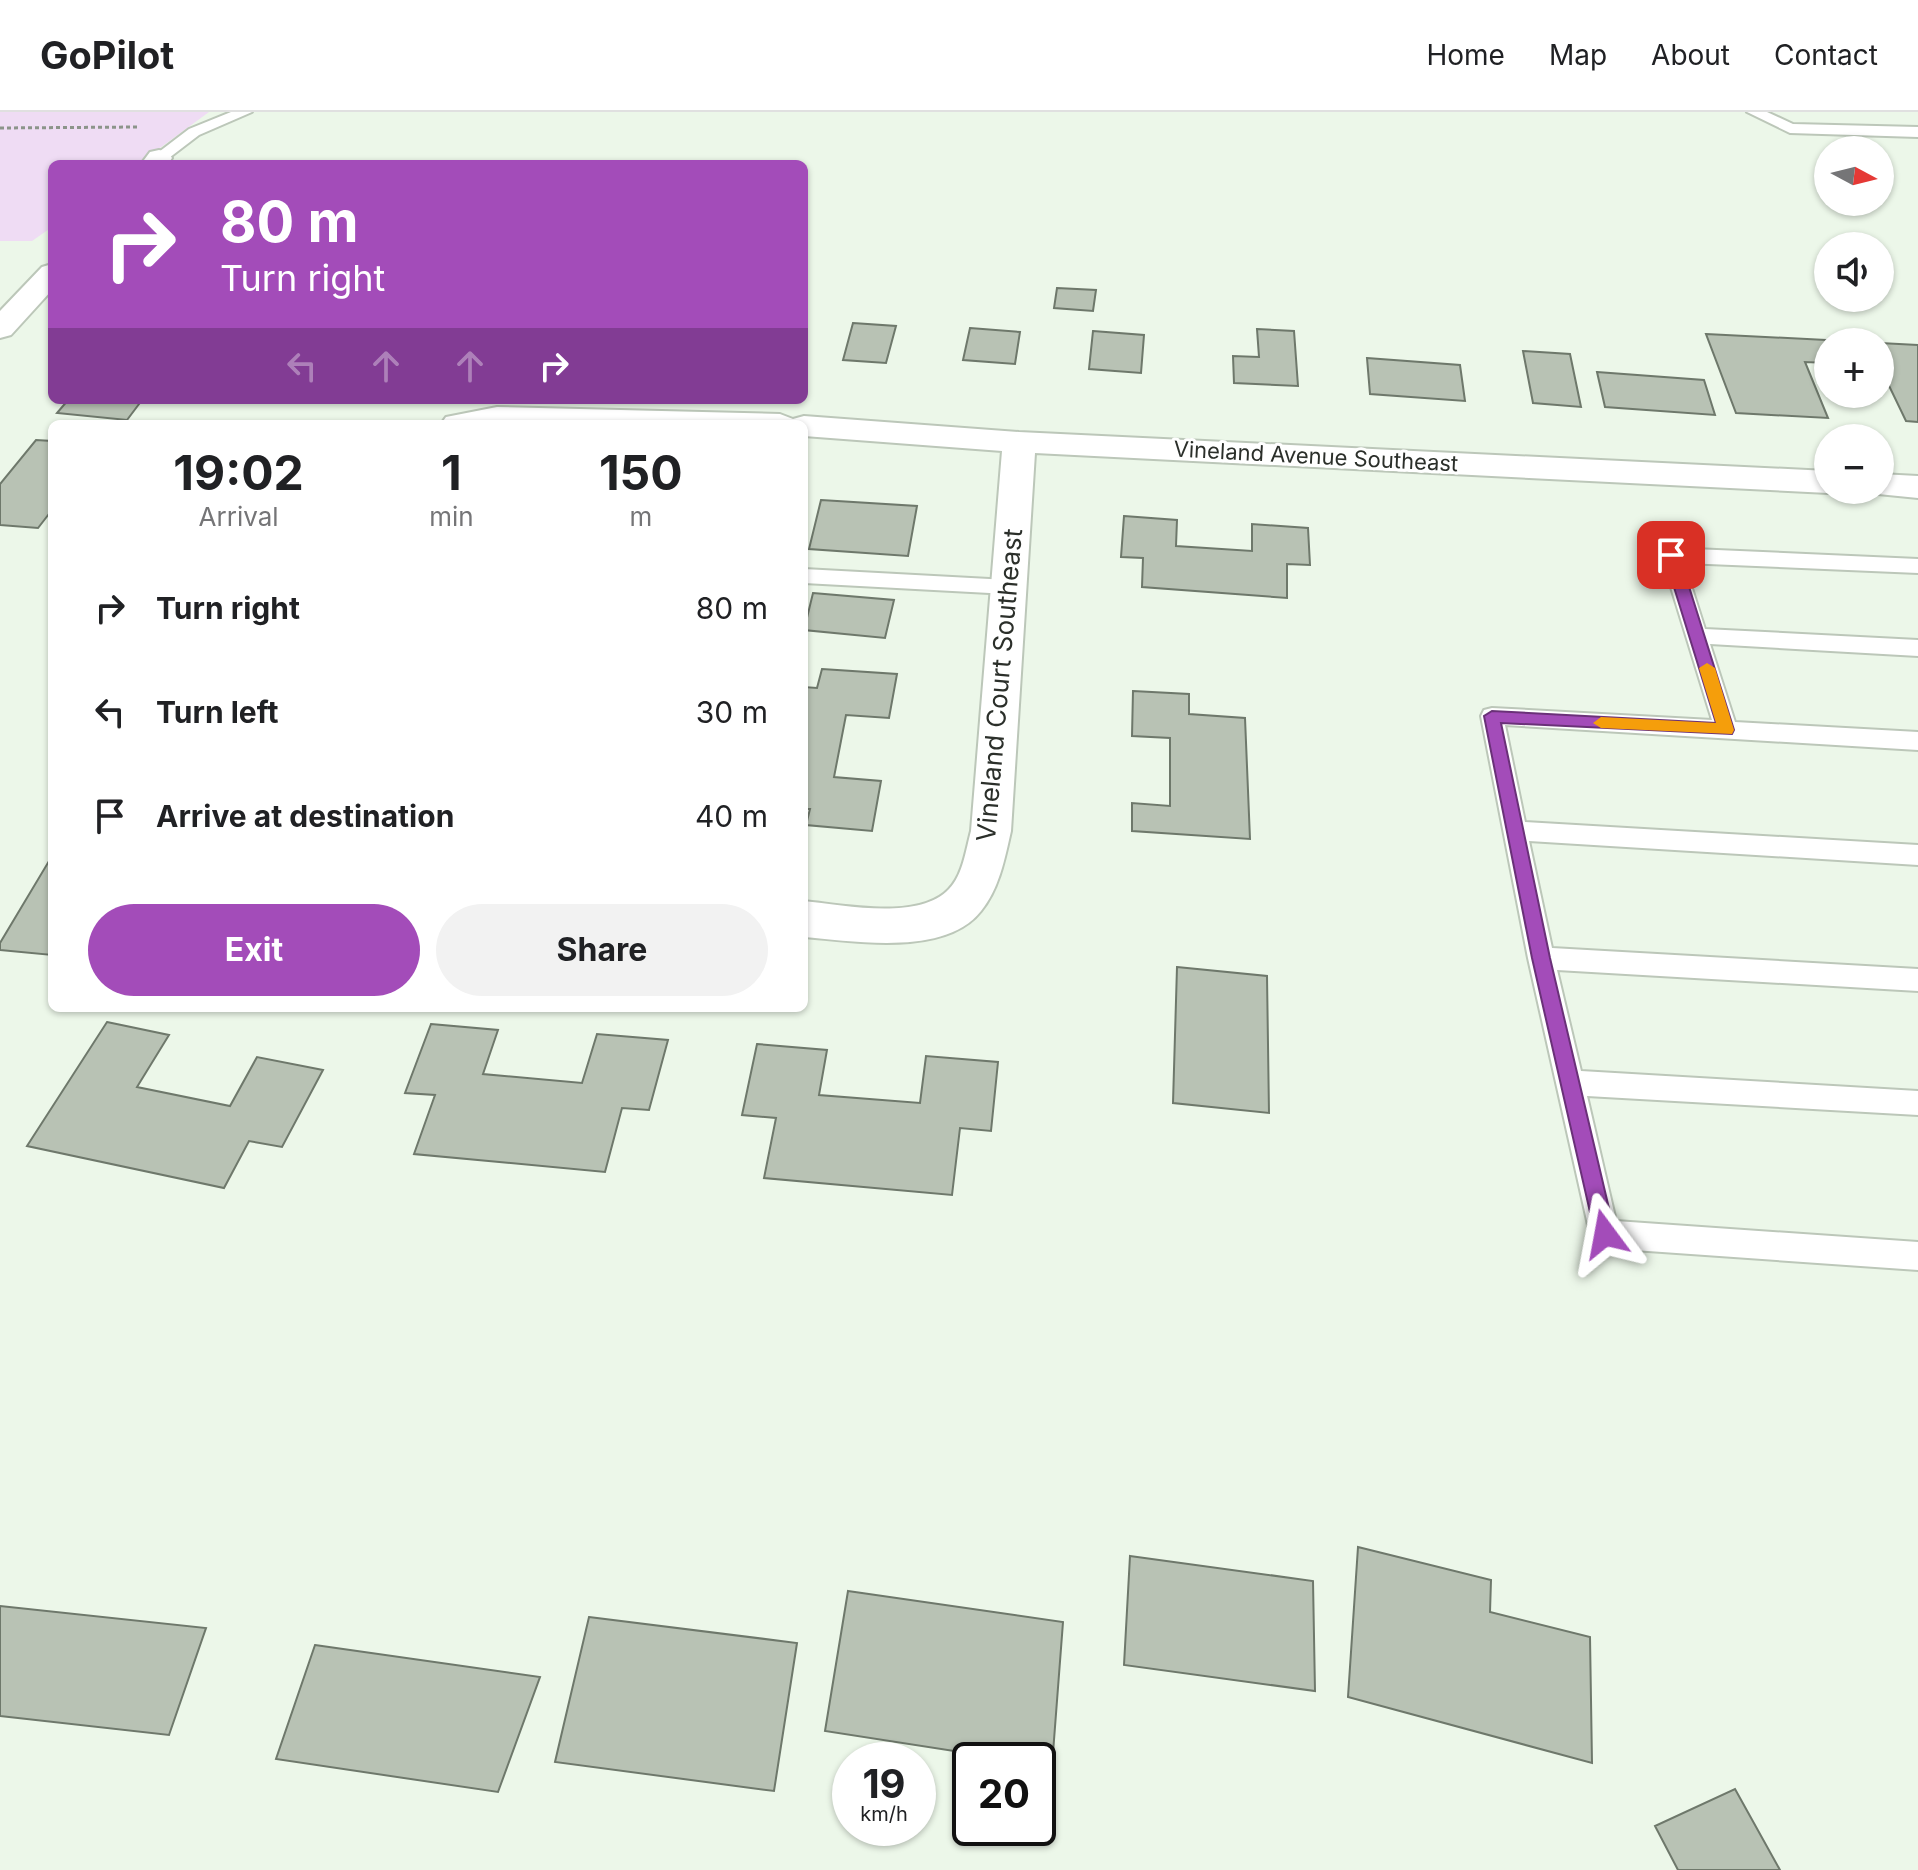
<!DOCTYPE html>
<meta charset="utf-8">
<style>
:root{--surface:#fff;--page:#f2f2f2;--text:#202124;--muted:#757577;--line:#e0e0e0;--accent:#a34cb9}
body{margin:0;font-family:Inter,sans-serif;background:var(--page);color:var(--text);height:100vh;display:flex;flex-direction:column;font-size:30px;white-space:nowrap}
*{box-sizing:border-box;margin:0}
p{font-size:26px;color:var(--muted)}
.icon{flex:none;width:44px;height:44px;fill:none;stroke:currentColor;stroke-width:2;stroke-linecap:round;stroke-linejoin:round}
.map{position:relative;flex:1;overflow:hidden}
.sheet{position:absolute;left:48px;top:308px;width:760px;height:592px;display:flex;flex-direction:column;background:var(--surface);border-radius:12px;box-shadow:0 2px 6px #0004}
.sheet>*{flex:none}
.top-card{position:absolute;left:48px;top:48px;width:760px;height:244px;border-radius:12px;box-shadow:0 2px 6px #0004;background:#a34cb9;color:#fff;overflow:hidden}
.needle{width:52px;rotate:97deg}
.controls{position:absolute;left:1814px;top:24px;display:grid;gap:16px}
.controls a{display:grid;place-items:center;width:80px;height:80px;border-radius:50%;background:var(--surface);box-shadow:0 2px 6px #0004;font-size:40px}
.speed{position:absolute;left:832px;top:1630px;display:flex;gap:16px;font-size:40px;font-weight:700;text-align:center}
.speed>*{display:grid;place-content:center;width:104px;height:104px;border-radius:50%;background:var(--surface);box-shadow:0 2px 6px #0004;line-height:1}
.speed small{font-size:20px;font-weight:400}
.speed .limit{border:4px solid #111;border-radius:12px;background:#fff;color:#111}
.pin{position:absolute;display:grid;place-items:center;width:68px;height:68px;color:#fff;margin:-34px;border-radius:16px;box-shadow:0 4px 12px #0006}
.me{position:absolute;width:88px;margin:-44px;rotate:347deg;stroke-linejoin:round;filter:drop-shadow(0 0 6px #0008)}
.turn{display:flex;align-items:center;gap:28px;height:168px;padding:0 40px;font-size:36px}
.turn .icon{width:104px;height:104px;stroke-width:2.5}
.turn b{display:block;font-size:56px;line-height:68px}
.lanes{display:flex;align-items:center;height:76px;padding:0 40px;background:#0003;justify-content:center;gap:40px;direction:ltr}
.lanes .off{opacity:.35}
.eta{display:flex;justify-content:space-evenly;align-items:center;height:136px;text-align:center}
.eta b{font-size:48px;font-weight:700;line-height:56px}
.action{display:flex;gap:16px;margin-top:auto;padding:16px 40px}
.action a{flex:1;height:92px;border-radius:48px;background:var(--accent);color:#fff;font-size:32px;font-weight:700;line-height:92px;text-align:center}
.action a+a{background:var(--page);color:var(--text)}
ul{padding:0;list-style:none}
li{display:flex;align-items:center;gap:24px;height:104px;padding:0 40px}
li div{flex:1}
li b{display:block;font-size:30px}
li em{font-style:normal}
header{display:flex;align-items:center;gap:48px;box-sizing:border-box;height:112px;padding:0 40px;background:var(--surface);border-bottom:2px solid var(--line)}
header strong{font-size:38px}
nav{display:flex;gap:44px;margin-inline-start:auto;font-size:28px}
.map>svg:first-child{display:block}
.green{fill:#efdcf4}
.building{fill:#b8c2b4;stroke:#6e786b;stroke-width:2}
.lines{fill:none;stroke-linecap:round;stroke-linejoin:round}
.lane-casing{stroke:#bcc7b9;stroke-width:4}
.street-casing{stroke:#bcc7b9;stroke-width:4}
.path{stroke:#8c948a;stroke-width:3;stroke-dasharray:4 3;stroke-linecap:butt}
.lane{fill:#fff;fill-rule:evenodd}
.street{fill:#fff;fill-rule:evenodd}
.route{fill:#a34cb9;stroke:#6a3178;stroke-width:2}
.slow{fill:#f59e0b}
.labels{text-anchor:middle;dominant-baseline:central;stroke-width:6;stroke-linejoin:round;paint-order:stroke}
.far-street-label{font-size:22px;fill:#2b2f2a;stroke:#fff}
.street-label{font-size:26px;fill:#2b2f2a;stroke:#fff}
</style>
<header>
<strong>GoPilot</strong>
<nav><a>Home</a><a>Map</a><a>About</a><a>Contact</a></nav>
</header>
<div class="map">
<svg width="1918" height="1758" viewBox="0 0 1918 1758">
<rect width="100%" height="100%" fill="#ecf7e9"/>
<path class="green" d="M0,0H209L138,52H52V115L32,129H0Z"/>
<path class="building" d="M1057,176L1096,178L1093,199L1054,196Z
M853,211L896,214L886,251L843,248Z
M970,216L1020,220L1015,252L963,248Z
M1257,217L1294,219L1298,274L1234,271L1233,244L1259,245Z
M1093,219L1144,223L1141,261L1089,257Z
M1706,222L1865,230H1828V251L1805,250L1828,306L1736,301Z
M1880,231L1918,233V310L1906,309L1880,255Z
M1523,239L1570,242L1581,295L1533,291Z
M1367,246L1460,253L1465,289L1370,282Z
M1597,260L1704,268L1715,303L1605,295Z
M68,288H142L127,308L57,301Z
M36,328L52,329V398L38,416L0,413V372Z
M821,388L917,394L908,444L809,437Z
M1124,404L1177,408L1176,434L1252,439V412L1308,416L1310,453L1287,452V486L1142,475L1143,446L1121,445Z
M813,481L894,488L885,526L804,518Z
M822,557L897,562L889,606L846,603L834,665L881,669L872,719L806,713L810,697H804V575L817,576Z
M1133,579L1189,582V602L1245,606L1250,727L1132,719V691L1170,694V626L1132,624Z
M52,744V843L0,838V831Z
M1177,855L1267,864L1269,1001L1173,991Z
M107,910L169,923L137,975L230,994L257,945L323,958L282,1035L249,1029L224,1076L27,1034Z
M431,912L498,918L483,962L582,971L597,922L668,928L649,998L622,996L605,1060L414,1042L435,983L405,981Z
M757,932L827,938L819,983L920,991L926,944L998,950L991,1019L960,1016L952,1083L764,1066L776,1006L742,1003Z
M1358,1435L1491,1468L1490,1500L1590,1525L1592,1651L1348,1585Z
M1130,1444L1313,1469L1315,1579L1124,1553Z
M848,1479L1063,1510L1052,1654L1038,1652V1648H1012L825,1619Z
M0,1494L206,1516L169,1623L0,1604Z
M589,1505L797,1531L774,1679L555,1650Z
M315,1533L540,1565L498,1680L276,1647Z
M1735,1677L1780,1758H1678L1655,1714Z"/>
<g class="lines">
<g class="lane-casing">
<path id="lane" d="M231,0H252L199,23L165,49H153L151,46L189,17Z
M1747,0H1767L1793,12L1918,15V25L1790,21Z
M1671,436L1918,447V461L1684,451L1705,517L1918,528V544L1710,532L1735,610L1918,620V638L1505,613L1525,710L1918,733V753L1529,729L1552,836L1918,857V879L1557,858L1581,959L1918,979V1003L1587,984L1616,1109L1918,1130V1158L1605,1136L1595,1132L1590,1122L1528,846L1481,604L1484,598L1492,596L1712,608L1661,443Z
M804,457L1008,468L1015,470L1018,475L1015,480L1008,482L804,471Z"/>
</g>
<g class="street-casing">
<path id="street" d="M159,38L168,40L172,46L168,52H141L150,40Z
M52,152V178L11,223L0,226V199L42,155Z
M497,295L780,302L793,307L804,304L1019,320L1828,359V378H1838L1828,381L1035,341L1011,719C1005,746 999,777 981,799C945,845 854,829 804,825V789C844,793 919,809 949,777C963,763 966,737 971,719L1002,339L804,324V312H441L446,305Z
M1880,362L1918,364V386L1868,381L1867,378H1880Z"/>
</g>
<path class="path" d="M0,16L139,15"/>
<use href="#lane" class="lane"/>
<use href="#street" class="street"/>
</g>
<path class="route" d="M1671,438L1679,443L1734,618L1732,622L1501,611L1550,846L1615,1122L1612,1129L1605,1132L1598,1129L1595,1122L1532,846L1484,604L1492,599L1716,611L1664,443Z"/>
<path class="slow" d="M1707,551L1715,556L1734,618L1732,622L1601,616L1593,611L1601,605L1716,611L1699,556Z"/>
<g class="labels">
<g class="far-street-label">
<text transform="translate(1316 344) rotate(3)">Vineland Avenue Southeast</text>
</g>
<g class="street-label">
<text transform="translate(999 573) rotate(-85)">Vineland Court Southeast</text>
</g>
</g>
</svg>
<div class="controls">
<a><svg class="needle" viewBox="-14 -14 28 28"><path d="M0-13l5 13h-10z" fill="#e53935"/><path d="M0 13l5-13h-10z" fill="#757577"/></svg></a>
<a><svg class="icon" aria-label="sound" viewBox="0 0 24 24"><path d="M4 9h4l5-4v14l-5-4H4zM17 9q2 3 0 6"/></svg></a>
<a>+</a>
<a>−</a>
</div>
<div class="speed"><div>19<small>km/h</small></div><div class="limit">20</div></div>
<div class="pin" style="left:1671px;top:443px;background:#d93025"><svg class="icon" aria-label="arrive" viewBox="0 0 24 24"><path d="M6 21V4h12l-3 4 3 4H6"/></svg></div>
<svg class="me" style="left:1605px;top:1122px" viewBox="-20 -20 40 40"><path d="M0-17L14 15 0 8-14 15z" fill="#a34cb9" stroke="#fff" stroke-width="4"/></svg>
<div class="top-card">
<div class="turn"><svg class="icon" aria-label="right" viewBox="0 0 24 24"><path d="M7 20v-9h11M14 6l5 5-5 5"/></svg><div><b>80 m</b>Turn right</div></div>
<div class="lanes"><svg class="icon off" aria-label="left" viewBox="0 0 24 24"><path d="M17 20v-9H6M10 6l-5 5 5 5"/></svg><svg class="icon off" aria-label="ahead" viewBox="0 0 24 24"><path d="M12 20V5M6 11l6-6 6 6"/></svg><svg class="icon off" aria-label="ahead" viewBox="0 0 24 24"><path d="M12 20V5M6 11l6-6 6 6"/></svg><svg class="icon" aria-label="right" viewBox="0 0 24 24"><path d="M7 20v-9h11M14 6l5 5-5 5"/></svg></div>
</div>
<section class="sheet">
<div class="eta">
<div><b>19:02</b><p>Arrival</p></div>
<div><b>1</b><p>min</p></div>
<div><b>150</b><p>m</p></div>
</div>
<ul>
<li><svg class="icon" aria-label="right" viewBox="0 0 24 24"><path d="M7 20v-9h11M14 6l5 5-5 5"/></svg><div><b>Turn right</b></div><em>80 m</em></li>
<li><svg class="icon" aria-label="left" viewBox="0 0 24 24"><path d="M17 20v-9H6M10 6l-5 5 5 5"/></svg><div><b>Turn left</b></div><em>30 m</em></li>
<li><svg class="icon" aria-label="arrive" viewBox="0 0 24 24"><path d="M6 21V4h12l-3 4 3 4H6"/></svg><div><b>Arrive at destination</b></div><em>40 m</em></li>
</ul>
<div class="action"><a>Exit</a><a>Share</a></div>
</section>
</div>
